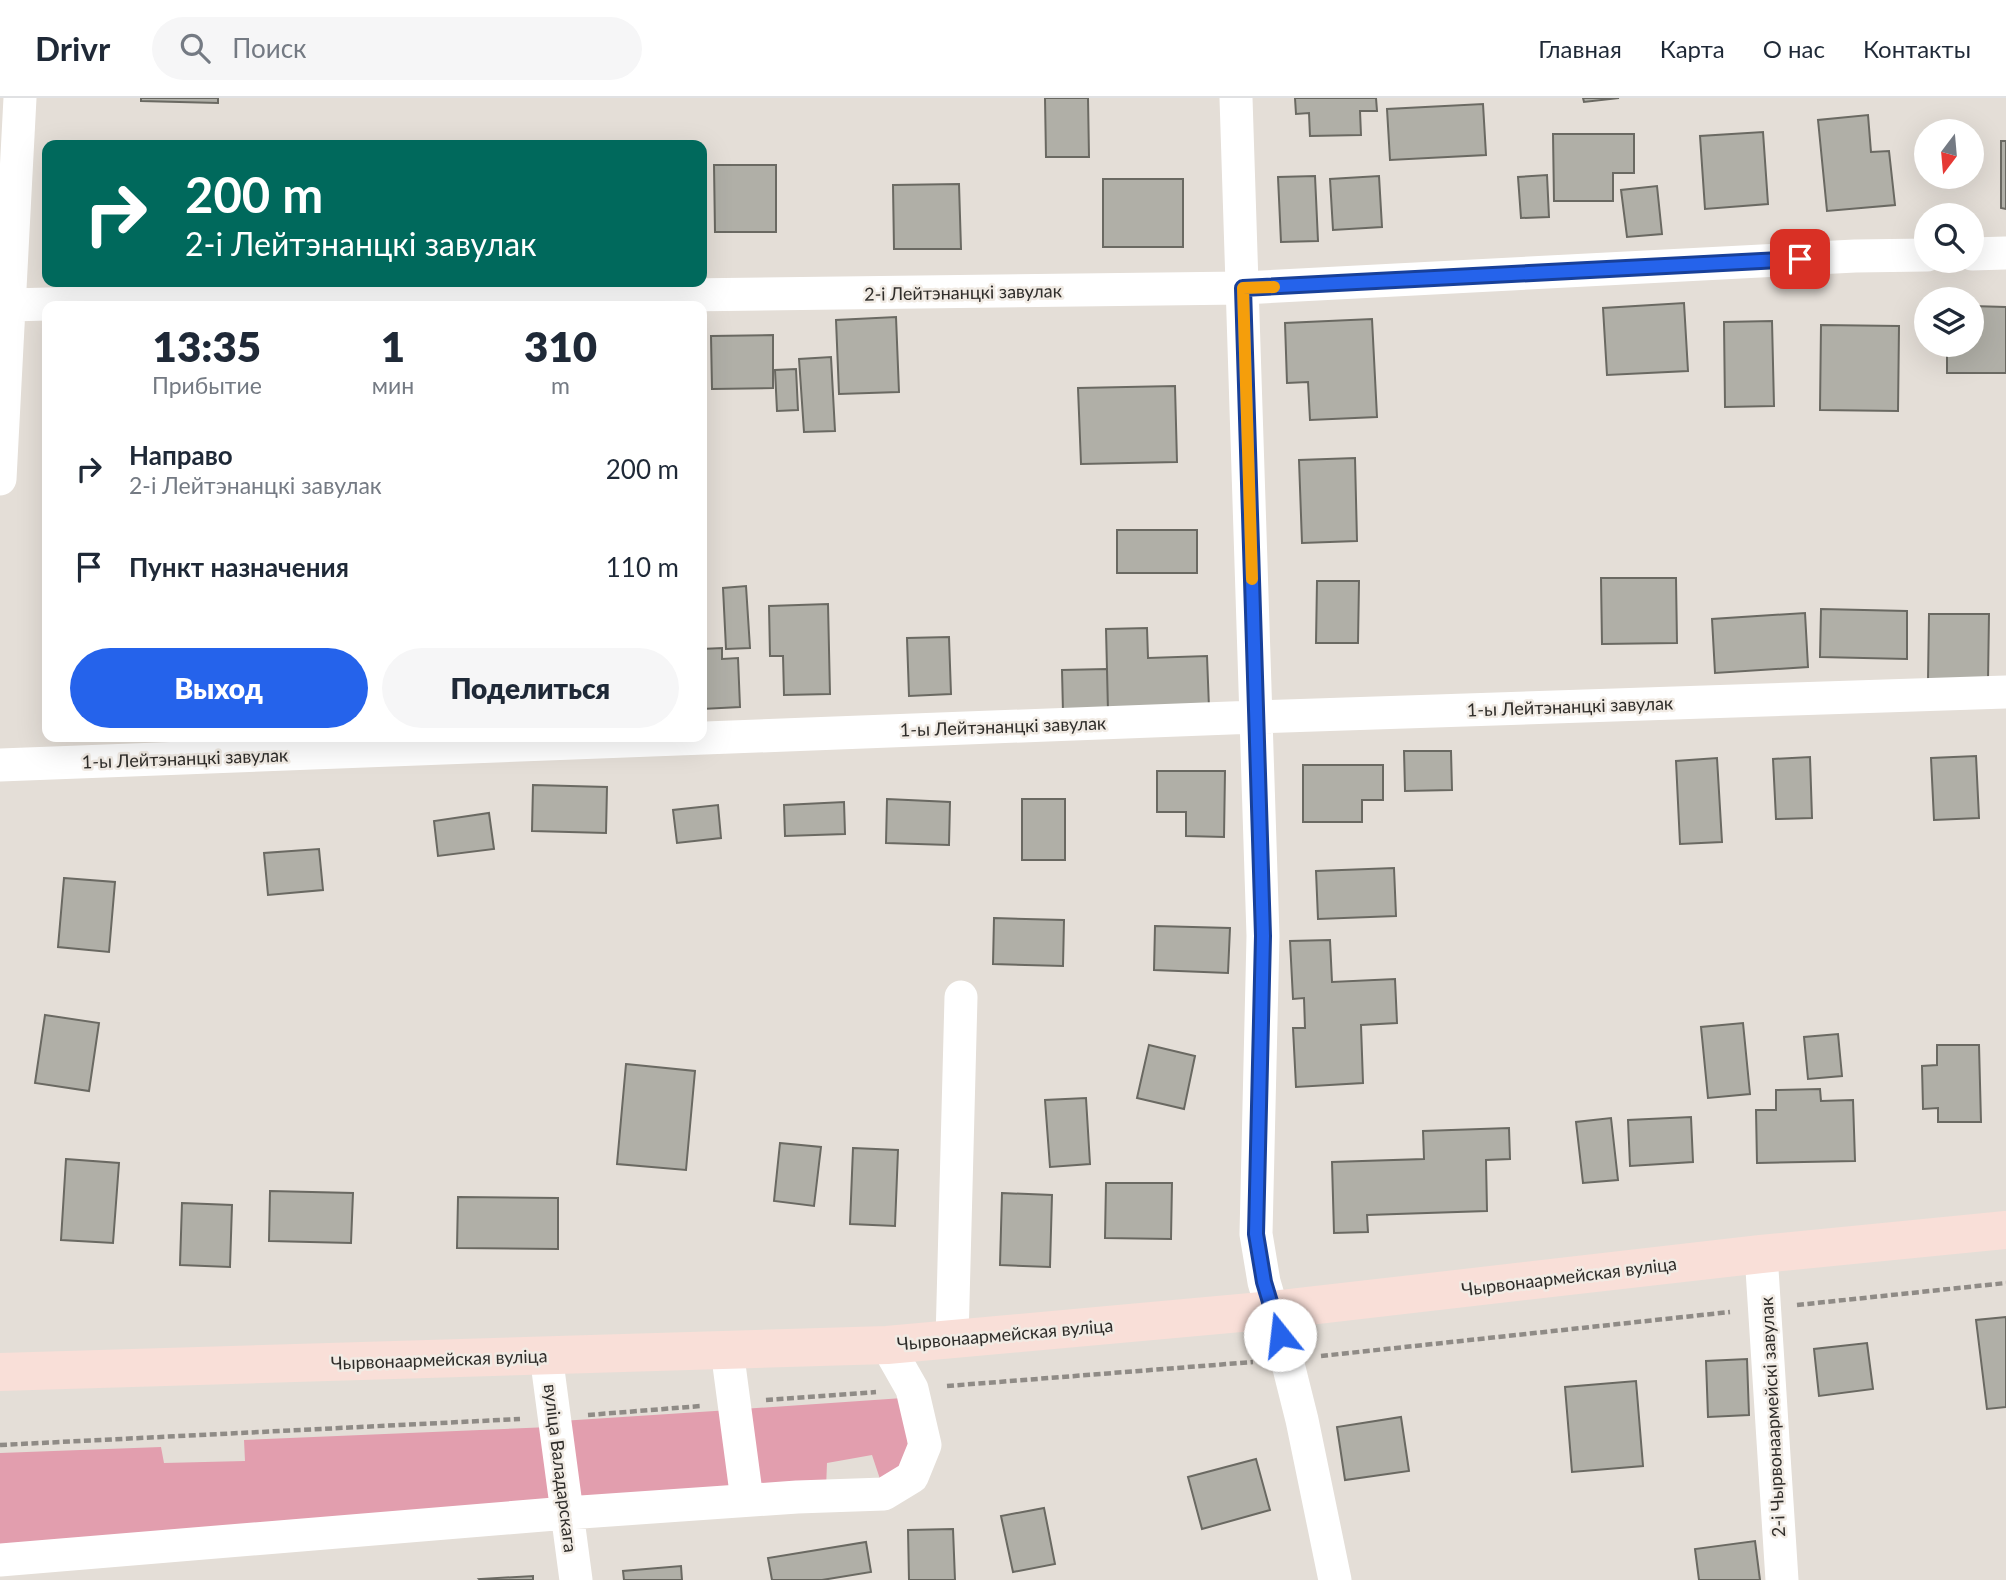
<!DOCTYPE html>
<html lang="ru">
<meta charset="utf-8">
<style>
:root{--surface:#fff;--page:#f6f6f7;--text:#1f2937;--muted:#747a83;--line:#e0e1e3;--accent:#2563eb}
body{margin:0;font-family:Lato,sans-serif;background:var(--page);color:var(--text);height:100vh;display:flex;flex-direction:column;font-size:26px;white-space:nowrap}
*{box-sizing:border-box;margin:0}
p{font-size:23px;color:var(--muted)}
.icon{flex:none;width:38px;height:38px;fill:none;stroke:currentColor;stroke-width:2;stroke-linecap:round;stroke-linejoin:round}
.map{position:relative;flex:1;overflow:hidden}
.details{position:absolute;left:42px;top:203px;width:665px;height:441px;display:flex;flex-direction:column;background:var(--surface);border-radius:14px;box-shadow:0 7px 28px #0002}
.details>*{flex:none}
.top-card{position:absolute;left:42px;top:42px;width:665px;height:147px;border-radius:14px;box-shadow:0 7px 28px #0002;background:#00695c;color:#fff;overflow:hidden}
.needle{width:46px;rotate:196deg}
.controls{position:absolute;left:1914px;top:21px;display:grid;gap:14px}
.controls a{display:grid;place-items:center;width:70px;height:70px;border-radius:50%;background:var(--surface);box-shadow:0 7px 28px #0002;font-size:35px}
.pin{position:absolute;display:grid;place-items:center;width:60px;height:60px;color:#fff;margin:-30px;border-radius:14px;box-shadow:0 4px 10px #0006}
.me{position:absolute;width:77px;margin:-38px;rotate:344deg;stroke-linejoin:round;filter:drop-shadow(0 0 5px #0008)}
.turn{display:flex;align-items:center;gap:24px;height:147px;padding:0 28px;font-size:32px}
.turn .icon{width:91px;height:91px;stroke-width:2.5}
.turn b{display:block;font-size:49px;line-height:60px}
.eta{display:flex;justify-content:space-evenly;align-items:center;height:119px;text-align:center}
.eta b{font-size:42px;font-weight:800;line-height:49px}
.button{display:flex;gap:14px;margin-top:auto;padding:14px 28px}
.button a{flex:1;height:80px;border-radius:42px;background:var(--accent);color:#fff;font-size:28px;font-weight:800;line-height:80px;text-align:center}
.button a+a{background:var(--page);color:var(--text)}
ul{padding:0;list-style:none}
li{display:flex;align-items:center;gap:21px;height:98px;padding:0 28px}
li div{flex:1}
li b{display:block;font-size:26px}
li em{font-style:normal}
header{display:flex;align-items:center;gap:42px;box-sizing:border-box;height:98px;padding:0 35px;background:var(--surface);border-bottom:2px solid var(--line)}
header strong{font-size:33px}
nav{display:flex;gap:38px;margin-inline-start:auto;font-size:24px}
.search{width:490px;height:63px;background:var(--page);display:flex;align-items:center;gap:18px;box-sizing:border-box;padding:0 24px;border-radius:38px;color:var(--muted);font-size:26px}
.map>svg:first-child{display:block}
.green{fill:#e29eae}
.building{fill:#b0afa7;stroke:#6a6962;stroke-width:2}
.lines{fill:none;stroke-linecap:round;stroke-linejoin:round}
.path{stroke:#8f8b86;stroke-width:4.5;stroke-dasharray:7 3.5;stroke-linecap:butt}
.minor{stroke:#fff;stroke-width:33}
.major{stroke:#f9dfd8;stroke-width:38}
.route-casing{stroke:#184099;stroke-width:18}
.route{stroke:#2563eb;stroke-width:12}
.slow{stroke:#f59e0b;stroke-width:12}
.labels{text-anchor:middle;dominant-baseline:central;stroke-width:5;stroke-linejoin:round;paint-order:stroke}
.street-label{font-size:18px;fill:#2f2d2a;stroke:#f1ebe4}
</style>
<header>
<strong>Drivr</strong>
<div class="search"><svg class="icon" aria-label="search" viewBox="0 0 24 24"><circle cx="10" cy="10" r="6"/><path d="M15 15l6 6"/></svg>Поиск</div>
<nav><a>Главная</a><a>Карта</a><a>О нас</a><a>Контакты</a></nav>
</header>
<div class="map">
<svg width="2006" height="1482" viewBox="0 0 2006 1482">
<rect width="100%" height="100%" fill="#e4ded7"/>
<path class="green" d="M903,1300L909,1358L907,1373L881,1384L872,1357L827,1365L826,1391L750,1397L742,1311Z
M730,1312L740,1395L571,1407L561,1323Z
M550,1329L559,1408L0,1451V1355L161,1349L164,1365L245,1363L244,1342Z"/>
<path class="building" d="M141,0H218V5L141,3Z
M1045,0H1088L1089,59H1046Z
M1295,0H1376L1377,13H1360L1361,37L1310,38L1309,15L1296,16Z
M1583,0H1619L1584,4Z
M1483,6L1486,57L1390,62L1387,11Z
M1868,17L1871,54L1889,53L1895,107L1827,113L1818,22Z
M1763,34L1768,106L1705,111L1700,38Z
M1553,36H1634V75H1613V103H1554Z
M2001,43H2006V111L2001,110Z
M714,67H776V134H715Z
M1547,77L1549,119L1521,120L1518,79Z
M1315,78L1318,143L1281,144L1278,79Z
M1379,78L1382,129L1333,132L1330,81Z
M1103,81H1183V149H1103Z
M959,86L961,151H894L893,87Z
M1657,88L1662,136L1627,139L1621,92Z
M1684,205L1688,273L1607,277L1603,210Z
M1972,208L2006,209V275H1947V247H1972Z
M896,219L899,294L839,296L836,222Z
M1372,221L1377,319L1310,322L1308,284L1287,285L1285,225Z
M1772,223L1774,308L1725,309L1724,224Z
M1821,227L1899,228L1898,313L1820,312Z
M773,237V290L712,291L711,238Z
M831,259L835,333L804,334L799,261Z
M796,271L798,312L777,313L775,272Z
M1175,288L1177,364L1081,366L1078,290Z
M1355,360L1357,443L1302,445L1299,362Z
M1117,432H1197V475H1117Z
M1601,480H1676L1677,545L1602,546Z
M1317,483H1359L1358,545H1316Z
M746,488L750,550L726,551L723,490Z
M828,506L830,596L784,597L783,558H770L769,508Z
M1821,511L1907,513V561L1820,559Z
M1805,515L1808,569L1715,575L1712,521Z
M1929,516H1989L1988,583H1928Z
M1147,530L1148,560L1207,558L1209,610L1108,613L1106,531Z
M949,539L951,596L909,598L907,540Z
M722,550V561L738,560L740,609L702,611V551Z
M1107,571L1108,613L1063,615L1062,572Z
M1404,653H1451L1452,692L1405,693Z
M1976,658L1979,720L1934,722L1931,660Z
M1810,659L1812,720L1776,721L1773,661Z
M1717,660L1722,744L1680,746L1676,663Z
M1303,667H1383V702H1362V724H1303Z
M1157,673H1225L1224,739L1186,738V714H1157Z
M533,687L607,689L606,735L532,733Z
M887,701L950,704L949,747L886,745Z
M1022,701H1065V762H1022Z
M844,704L845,736L785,738L784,707Z
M718,707L721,740L677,745L673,712Z
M489,715L494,751L438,758L434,723Z
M319,751L323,792L268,797L264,755Z
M1394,770L1396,818L1318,821L1316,773Z
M64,780L115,784L109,854L58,849Z
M994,820L1064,822L1063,868L993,866Z
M1155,828L1230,830L1228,875L1154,872Z
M1330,842L1332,884L1395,881L1397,925L1361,927L1363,985L1296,989L1293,930H1305L1304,900L1293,901L1290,843Z
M45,917L99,925L89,993L35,985Z
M1743,925L1750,996L1708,1000L1701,929Z
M1838,936L1842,978L1808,981L1804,939Z
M1149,947L1195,958L1184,1011L1137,1000Z
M1937,947H1979L1981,1024H1938V1010L1923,1011L1922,968L1937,967Z
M626,966L695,973L686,1072L617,1066Z
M1820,991L1821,1003L1853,1002L1855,1063L1757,1065L1756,1012H1776V992Z
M1086,1000L1090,1066L1050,1069L1045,1002Z
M1691,1019L1693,1064L1630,1068L1628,1022Z
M1611,1020L1618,1082L1583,1085L1576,1024Z
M1509,1030L1510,1061L1486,1062L1487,1113L1367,1117L1368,1134L1334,1135L1332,1064L1424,1061L1423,1033Z
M780,1045L821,1049L814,1108L774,1103Z
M853,1050L898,1052L895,1128L850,1126Z
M66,1061L119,1065L113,1145L61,1142Z
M1106,1085H1172L1171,1141L1105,1140Z
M270,1093L353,1095L351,1145L269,1143Z
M1002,1095L1052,1097L1050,1169L1000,1167Z
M458,1099L558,1100V1151L457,1150Z
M182,1105L232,1107L230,1169L180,1167Z
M2006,1219V1309L1987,1311L1976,1222Z
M1867,1245L1873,1291L1819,1298L1814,1251Z
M1747,1261L1749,1317L1708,1319L1706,1263Z
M1636,1283L1643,1368L1572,1374L1565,1289Z
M1401,1319L1409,1373L1345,1382L1337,1329Z
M1256,1361L1270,1412L1202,1431L1188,1379Z
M1044,1410L1055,1466L1013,1474L1001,1418Z
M953,1431L955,1482H909L908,1432Z
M1755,1443L1760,1482H1699L1695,1451Z
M866,1444L871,1474L822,1482H772L768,1460Z
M681,1468L682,1482H624L623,1473Z
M533,1478V1482H480L479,1481Z"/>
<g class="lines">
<path class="path" d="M1797,1207L2006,1185
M1321,1258L1730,1214
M947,1288L1253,1264
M766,1302L876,1294
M588,1317L701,1308
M0,1347L520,1321"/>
<path class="minor" d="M1236,0L1263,838L1256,1136L1264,1184L1287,1262L1302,1322L1335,1482
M1972,156L2006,155
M0,212L10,207L124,204L1243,190L1855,158L1927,157
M0,381L20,0
M0,667L1256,619L2006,594
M1761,1156L1782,1482
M952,1242L961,899
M727,1252L747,1402
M546,1257L576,1482
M0,1462L567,1415L797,1399L884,1396L912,1379L925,1347L912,1291L887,1247"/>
<path class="major" d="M0,1274L887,1247L1273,1212L1761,1156L2006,1132"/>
</g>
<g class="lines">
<g class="route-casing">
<path id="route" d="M1280,1237L1264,1184L1256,1136L1263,838L1243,190L1800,161"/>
</g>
<use href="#route" class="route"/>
<path class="slow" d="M1252,481L1243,190L1274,189"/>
</g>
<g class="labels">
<g class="street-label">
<text transform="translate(963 194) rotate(-1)">2-і Лейтэнанцкі завулак</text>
<text transform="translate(1570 608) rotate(-2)">1-ы Лейтэнанцкі завулак</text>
<text transform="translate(1003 628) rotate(-2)">1-ы Лейтэнанцкі завулак</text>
<text transform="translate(185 660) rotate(-2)">1-ы Лейтэнанцкі завулак</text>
<text transform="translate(1569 1178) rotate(-7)">Чырвонаармейская вуліца</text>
<text transform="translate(1005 1236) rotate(-5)">Чырвонаармейская вуліца</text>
<text transform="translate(439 1261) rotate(-2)">Чырвонаармейская вуліца</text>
<text transform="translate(1772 1319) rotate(-93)">2-і Чырвонаармейскі завулак</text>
<text transform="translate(561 1370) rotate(83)">вуліца Валадарскага</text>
</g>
</g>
</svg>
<div class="controls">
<a><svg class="needle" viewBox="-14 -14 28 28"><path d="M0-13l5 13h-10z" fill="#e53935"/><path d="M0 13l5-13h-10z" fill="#747a83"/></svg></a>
<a><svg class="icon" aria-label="search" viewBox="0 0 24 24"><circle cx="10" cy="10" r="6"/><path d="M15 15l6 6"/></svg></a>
<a><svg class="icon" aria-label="layers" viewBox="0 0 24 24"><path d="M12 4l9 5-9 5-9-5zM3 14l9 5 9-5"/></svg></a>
</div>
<div class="pin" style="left:1800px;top:161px;background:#d93025"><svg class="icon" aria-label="arrive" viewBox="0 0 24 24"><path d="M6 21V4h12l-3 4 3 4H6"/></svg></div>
<svg class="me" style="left:1280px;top:1237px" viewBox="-20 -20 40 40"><circle r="19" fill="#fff"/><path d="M0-13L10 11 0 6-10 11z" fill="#2563eb"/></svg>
<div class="top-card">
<div class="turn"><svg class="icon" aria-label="right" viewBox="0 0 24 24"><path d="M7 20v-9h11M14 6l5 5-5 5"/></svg><div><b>200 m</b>2-і Лейтэнанцкі завулак</div></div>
</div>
<section class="details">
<div class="eta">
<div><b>13:35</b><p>Прибытие</p></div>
<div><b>1</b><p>мин</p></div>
<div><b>310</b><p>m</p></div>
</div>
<ul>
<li><svg class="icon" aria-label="right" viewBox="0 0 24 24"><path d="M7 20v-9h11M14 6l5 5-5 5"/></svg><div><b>Направо</b><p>2-і Лейтэнанцкі завулак</p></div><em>200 m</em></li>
<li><svg class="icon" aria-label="arrive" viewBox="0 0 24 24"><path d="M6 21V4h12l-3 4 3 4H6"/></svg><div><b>Пункт назначения</b></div><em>110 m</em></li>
</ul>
<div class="button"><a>Выход</a><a>Поделиться</a></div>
</section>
</div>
